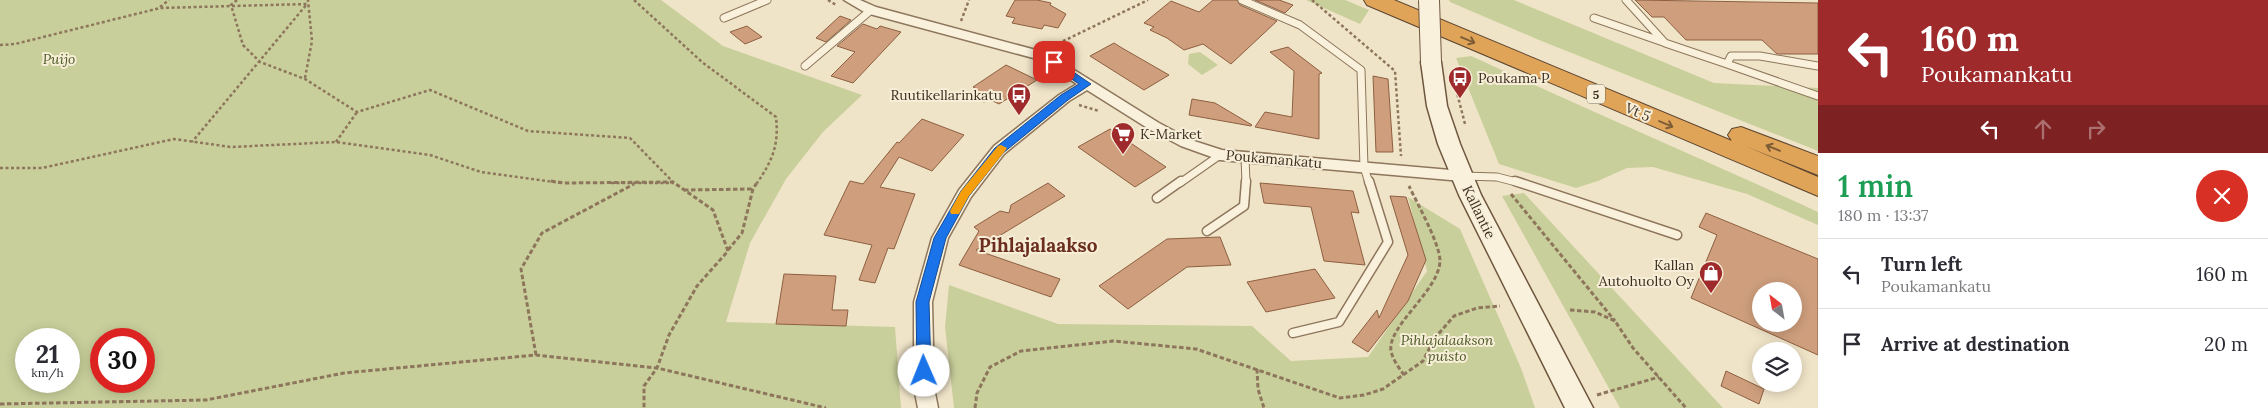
<!DOCTYPE html>
<meta charset="utf-8">
<style>
:root{--surface:#fff;--page:#f2f2f3;--text:#2b2b33;--muted:#7c7c81;--line:#e1e1e2}
body{margin:0;font-family:Lora,serif;background:var(--page);color:var(--text);height:100vh;display:flex;flex-direction:column;font-size:19px;white-space:nowrap}
*{box-sizing:border-box;margin:0}
p{font-size:16px;color:var(--muted)}
.icon{flex:none;width:28px;height:28px;fill:none;stroke:currentColor;stroke-width:2;stroke-linecap:round;stroke-linejoin:round}
.map{position:relative;flex:1;overflow:hidden}
.drawer{display:flex;flex-direction:column;background:var(--surface);width:450px}
.drawer>*{flex:none}
.hud{background:#9e2a2b;color:#fff;overflow:hidden}
.needle{width:32px;rotate:329deg}
.controls{position:absolute;left:1752px;top:282px;display:grid;gap:10px}
.controls a{display:grid;place-items:center;width:50px;height:50px;border-radius:50%;background:var(--surface);box-shadow:0 2px 12px #0003;font-size:25px}
.speed{position:absolute;left:15px;top:328px;display:flex;gap:10px;font-size:25px;font-weight:700;text-align:center}
.speed>*{display:grid;place-content:center;width:65px;height:65px;border-radius:50%;background:var(--surface);box-shadow:0 2px 12px #0003;line-height:1}
.speed small{font-size:12px;font-weight:400}
.speed .limit{border:8px solid #d22;background:#fff;color:#111}
.pin{position:absolute;display:grid;place-items:center;width:42px;height:42px;color:#fff;margin:-21px;border-radius:10px;box-shadow:0 2px 8px #0006}
.me{position:absolute;width:55px;margin:-28px;rotate:359deg;stroke-linejoin:round;filter:drop-shadow(0 0 4px #0008)}
.turn{display:flex;align-items:center;gap:18px;height:105px;padding:0 20px;font-size:22px}
.turn .icon{width:65px;height:65px;stroke-width:2.5}
.turn b{display:block;font-size:35px;line-height:42px}
.lanes{display:flex;align-items:center;height:48px;padding:0 20px;background:#0003;justify-content:center;gap:25px;direction:ltr}
.lanes .off{opacity:.35}
.round{display:grid;place-items:center;flex:none;width:52px;height:52px;border-radius:26px;background:var(--page)}
.headline{display:flex;align-items:center;justify-content:space-between;height:85px;padding:0 20px}
h1{font-size:30px;font-weight:600;line-height:38px;color:#1e9e55}
ul{padding:0;list-style:none}
li{display:flex;align-items:center;gap:15px;height:70px;padding:0 20px;border-top:1px solid var(--line)}
li div{flex:1}
li b{display:block;font-size:19px}
li em{font-style:normal}
main{display:flex;flex:1;min-height:0}
.map>svg:first-child{display:block}
.green{fill:#c9cf9b;fill-rule:evenodd}
.building{fill:#cf9f7d;stroke:#8d5f41;fill-rule:evenodd}
.lines{fill:none;stroke-linecap:round;stroke-linejoin:round}
.lane-far1-casing{stroke:#8d765c;stroke-width:9}
.lane-casing{stroke:#8d765c;stroke-width:11}
.street-casing{stroke:#8d765c;stroke-width:3}
.secondary-casing{stroke:#6f573f;stroke-width:3}
.highway-casing{stroke:#5b4430;stroke-width:2}
.path-far1{stroke:#8d765c;stroke-width:2.5;stroke-dasharray:3 2.5;stroke-linecap:butt}
.path{stroke:#8d765c;stroke-width:3;stroke-dasharray:4.5 2.5;stroke-linecap:butt}
.lane-far1{stroke:#faf1dc;stroke-width:7}
.lane{stroke:#faf1dc;stroke-width:8}
.street{fill:#faf1dc;fill-rule:evenodd}
.secondary{fill:#faf1dc;fill-rule:evenodd}
.highway{fill:#e0a458;fill-rule:evenodd}
.secondary-bridge-casing{stroke:#6f573f;stroke-width:22;stroke-linecap:butt}
.secondary-bridge{stroke:#faf1dc;stroke-width:20}
.oneway{stroke:#7e5d36}
.route{fill:#1a73e8;stroke:#114b97}
.slow{fill:#f59e0b}
.labels{text-anchor:middle;dominant-baseline:central;stroke-width:4;stroke-linejoin:round;paint-order:stroke}
.shield{fill:#f7eed8;stroke:#756857;stroke-width:1}
.shield-label{font-size:12px;font-weight:bold;fill:#3d2e20}
.park-label{font-size:14px;font-style:italic;fill:#4d5a26;stroke:#f7eed8}
.poi-label{font-size:14px;fill:#3d2e20;stroke:#f7eed8;text-anchor:start}
.street-label{font-size:14px;fill:#3d2e20;stroke:#f7eed8}
.district-label{font-size:19px;font-weight:bold;fill:#6b2e1e;stroke:#f7eed8}
</style>
<main>
<div class="map">
<svg width="1818" height="408" viewBox="0 0 1818 408">
<rect width="100%" height="100%" fill="#f0e4c8"/>
<path class="green" d="M0,0H661L723,46L862,95L823,132L786,179L750,243L726,322L895,327L901,408H0ZM26,339H69V381H26ZM101,339H144V381H101Z
M1306,0H1345L1369,10L1360,24Z
M1449,0H1514L1714,83L1818,88V151L1539,40L1450,2Z
M1200,52L1218,65L1202,75L1188,64L1189,54Z
M1471,56C1586,109 1703,159 1818,212V225L1747,194L1653,167L1627,168L1598,181L1576,188L1499,164L1456,58Z
M1524,193L1723,408H1620L1502,196Z
M1408,197L1460,229L1521,368L1535,408H954L945,327L949,285L1058,324L1252,326L1291,361L1368,357L1427,271Z"/>
<path class="building" d="M1015,0H1037L1051,3L1050,5L1066,14L1058,28L1044,25L1042,29L1012,23L1015,18L1006,16Z
M1213,0H1237L1240,5L1277,21L1231,64L1203,44L1184,50L1167,38L1150,30L1154,27L1144,23L1171,1L1199,12Z
M1255,0H1279L1293,5L1285,13Z
M1635,0L1818,3V54H1777L1762,40H1686L1664,17H1652Z
M840,16L851,20L826,42L816,38Z
M863,24L877,29L880,26L901,32L853,83L831,76L855,52L837,46Z
M747,26L762,37L745,44L730,32Z
M1114,43L1122,48L1169,75L1144,90L1090,56Z
M1288,47L1322,73L1319,74V139L1255,127L1265,112L1292,117L1294,71L1270,52Z
M1006,65L1037,80L999,104L989,99L984,102L969,94L977,89L973,87Z
M1373,76L1388,79L1393,152H1376Z
M1192,99L1215,103L1252,125L1251,126L1189,115Z
M922,119L964,135L932,171L899,157L880,187L915,194L894,249L888,248L875,283L859,280L872,245L824,235L850,181L863,184L897,142L899,143Z
M1110,129L1166,167L1135,187L1078,147Z
M1048,183L1065,196L976,250L1060,279L1051,297L959,265L979,231L974,227L1000,211L1009,213L1011,205Z
M1260,183L1353,191L1359,213L1351,212L1365,265L1324,261L1311,207L1264,203Z
M1390,196L1406,197L1426,260L1408,301L1368,352L1352,342L1377,310L1379,318L1408,255Z
M1706,213L1818,259V355L1691,298L1717,235L1699,227ZM1761,291H1794V324H1761Z
M1220,237L1231,265L1187,267L1128,309L1099,286L1167,239Z
M1315,269L1335,298L1266,312L1247,282Z
M784,274L836,276L832,310H848L846,326L776,324Z
M1726,371L1764,389L1759,404L1721,386Z"/>
<g class="lines">
<g class="lane-far1-casing">
<path id="lane-far1" d="M1242,0L1300,25L1361,70L1364,167L1369,183
M1626,0L1665,43L1727,64L1731,56H1760L1818,66
M724,18L767,0
M1594,18L1663,42
M1727,64L1818,96
M805,66L871,10
M1245,157L1246,183
M1463,176L1497,177L1520,183
M1180,183L1220,155"/>
</g>
<g class="lane-casing">
<path id="lane" d="M1515,181L1677,235
M1157,198L1181,181
M1207,231L1244,206L1246,181
M1293,333L1339,322L1388,242L1369,181"/>
</g>
<g class="street-casing">
<path id="street" d="M844,0H860L876,7L1047,53L1159,123L1191,140L1222,150L1462,171L1468,172L1470,176L1468,180L1462,181L1220,160L1181,146L1149,129L1087,90L1069,101L1004,154L971,197L948,238L932,302L934,388L938,408H918L914,388V302L932,238L959,190L994,146L1059,95L1077,84L1037,59L866,13Z"/>
</g>
<g class="secondary-casing">
<path id="secondary" d="M1431,56L1438,58L1441,62L1447,106L1460,144L1481,195L1593,408H1565L1459,195L1438,144L1427,106L1421,62L1424,58Z"/>
</g>
<g class="highway-casing">
<path id="highway" d="M1364,0H1394L1732,141L1728,135L1732,129L1741,127L1818,156V175L1745,146L1818,177V196L1367,5Z"/>
</g>
<path class="path-far1" d="M237,0L231,5L243,45L260,62L305,79L357,112L430,90L528,131L630,138L673,182
M634,0L702,62L776,117C779,144 773,160 757,183
M828,0L836,5
M1312,0L1395,71L1401,156
M160,7L169,0
M961,21L969,0
M0,45L15,44L160,8L307,4L192,142
M1053,46L1148,0
M305,78L312,41L308,0
M1456,89L1465,124
M1079,105L1099,111
M336,142L357,112
M0,168H42L174,139L231,147L336,142L430,155L481,172L561,183
M611,183H674"/>
<path class="path" d="M551,181L564,183L673,182L713,210L728,251L697,286L669,335L657,368L644,386V408
M684,190L753,189
M1511,194L1615,321
M728,250L742,233L753,189L758,181
M1570,310L1595,312L1615,321L1633,348L1686,408
M536,355L521,269L542,233L634,184
M1257,369L1258,389L1264,408
M1404,375C1399,368 1393,360 1391,351C1387,326 1439,291 1440,261C1440,244 1417,203 1409,186
M1597,395L1659,377
M0,404L206,400L344,373L536,355L657,368L826,408
M975,408L977,393L990,367L1021,351L1113,341L1196,349L1340,398L1364,395L1383,389L1423,361L1434,339L1454,316L1477,308L1500,306"/>
<use href="#lane-far1" class="lane-far1"/>
<use href="#lane" class="lane"/>
<use href="#street" class="street"/>
<use href="#secondary" class="secondary"/>
<use href="#highway" class="highway"/>
<g class="secondary-bridge-casing">
<path id="secondary-bridge" d="M1429,0L1431,62"/>
</g>
<use href="#secondary-bridge" class="secondary-bridge"/>
</g>
<defs><path id="oneway-shaft" d="M-6 0H5M1.5-3L5.5 0L1.5 3" fill="none" stroke-width="1.6" stroke-linecap="round" stroke-linejoin="round" transform="scale(1.25)"/></defs>
<g class="oneway">
<use href="#oneway-shaft" transform="translate(1468 40) rotate(23)"/>
<use href="#oneway-shaft" transform="translate(1666 124) rotate(23)"/>
<use href="#oneway-shaft" transform="translate(1773 148) rotate(-158)"/>
</g>
<path class="route" d="M1054,59L1091,84L1068,100L1003,153L969,196L946,238L929,302L931,371L929,375L924,376L919,375L917,371L916,302L934,238L961,191L995,148L1061,95L1079,84L1050,64V60Z"/>
<path class="slow" d="M1001,145L1007,148L1005,151L969,196L959,214H951L950,211L961,191L998,146Z"/>
<defs>
<g id="bus-pin" transform="scale(1.25)"><path d="M0 17L-7.5 6A9.5 9.5 0 1 1 7.5 6Z" fill="#9e2a2b" stroke="#f7eed8"/><path d="M-5-6H5V4H4V6H2V4H-2V6H-4V4H-5ZM-3.5-4V0h7V-4ZM-3.5 1.2v1.5H-2V1.2ZM2 1.2v1.5H3.5V1.2Z" fill="#fff"/></g>
<g id="supermarket-pin" transform="scale(1.25)"><path d="M0 17L-7.5 6A9.5 9.5 0 1 1 7.5 6Z" fill="#9e2a2b" stroke="#f7eed8"/><path d="M-6-5.5h2.5l.6 2H6L4.5 2H-2.5L-4.4-4H-6ZM-1.5 3.2a1.3 1.3 0 1 0 .1 0ZM3 3.2a1.3 1.3 0 1 0 .1 0Z" fill="#fff"/></g>
<g id="shop-pin" transform="scale(1.25)"><path d="M0 17L-7.5 6A9.5 9.5 0 1 1 7.5 6Z" fill="#9e2a2b" stroke="#f7eed8"/><path d="M-5-2.5h2.3a2.7 3.5 0 0 1 5.4 0H5L5.5 6h-11ZM-1.5-2.5h3a1.5 2.3 0 0 0-3 0Z" fill="#fff"/></g>
</defs>
<g fill-rule="evenodd">
<use href="#bus-pin" x="1460" y="78"/>
<use href="#bus-pin" x="1019" y="95"/>
<use href="#supermarket-pin" x="1123" y="134"/>
<use href="#shop-pin" x="1711" y="273"/>
</g>
<g class="labels">
<rect class="shield" x="1587" y="84.5" width="18" height="19" rx="4"/>
<g class="shield-label">
<text x="1596" y="94">5</text>
</g>
<g class="park-label">
<text x="59" y="59">Puijo</text>
<text x="1447" y="340">Pihlajalaakson<tspan x="1447" dy="16">puisto</tspan></text>
</g>
<g class="poi-label">
<text x="1478" y="78">Poukama P</text>
<text x="1002" y="95" text-anchor="end">Ruutikellarinkatu</text>
<text x="1140" y="134">K-Market</text>
<text x="1694" y="265" text-anchor="end">Kallan<tspan x="1694" dy="16">Autohuolto Oy</tspan></text>
</g>
<g class="street-label">
<text transform="translate(1638 112) rotate(23)">Vt 5</text>
<text transform="translate(1274 159) rotate(5)">Poukamankatu</text>
<text transform="translate(1479 212) rotate(64)">Kallantie</text>
</g>
<g class="district-label">
<text x="1038" y="245">Pihlajalaakso</text>
</g>
</g>
</svg>
<div class="controls">
<a><svg class="needle" viewBox="-14 -14 28 28"><path d="M0-13l5 13h-10z" fill="#e53935"/><path d="M0 13l5-13h-10z" fill="#7c7c81"/></svg></a>
<a><svg class="icon" aria-label="layers" viewBox="0 0 24 24"><path d="M12 4l9 5-9 5-9-5zM3 14l9 5 9-5"/></svg></a>
</div>
<div class="speed"><div>21<small>km/h</small></div><div class="limit">30</div></div>
<div class="pin" style="left:1054px;top:62px;background:#d93025"><svg class="icon" aria-label="arrive" viewBox="0 0 24 24"><path d="M6 21V4h12l-3 4 3 4H6"/></svg></div>
<svg class="me" style="left:924px;top:371px" viewBox="-20 -20 40 40"><circle r="19" fill="#fff"/><path d="M0-13L10 11 0 6-10 11z" fill="#1a73e8"/></svg>
</div>
<section class="drawer">
<div class="hud">
<div class="turn"><svg class="icon" aria-label="left" viewBox="0 0 24 24"><path d="M17 20v-9H6M10 6l-5 5 5 5"/></svg><div><b>160 m</b>Poukamankatu</div></div>
<div class="lanes"><svg class="icon" aria-label="left" viewBox="0 0 24 24"><path d="M17 20v-9H6M10 6l-5 5 5 5"/></svg><svg class="icon off" aria-label="ahead" viewBox="0 0 24 24"><path d="M12 20V5M6 11l6-6 6 6"/></svg><svg class="icon off" aria-label="right" viewBox="0 0 24 24"><path d="M7 20v-9h11M14 6l5 5-5 5"/></svg></div>
</div>
<div class="headline"><div><h1>1 min</h1><p>180 m · 13:37</p></div><a class="round" style="background:#d93025;color:#fff"><svg class="icon" aria-label="close" viewBox="0 0 24 24"><path d="M6 6l12 12M18 6L6 18"/></svg></a></div>
<ul>
<li><svg class="icon" aria-label="left" viewBox="0 0 24 24"><path d="M17 20v-9H6M10 6l-5 5 5 5"/></svg><div><b>Turn left</b><p>Poukamankatu</p></div><em>160 m</em></li>
<li><svg class="icon" aria-label="arrive" viewBox="0 0 24 24"><path d="M6 21V4h12l-3 4 3 4H6"/></svg><div><b>Arrive at destination</b></div><em>20 m</em></li>
</ul>
</section>
</main>
